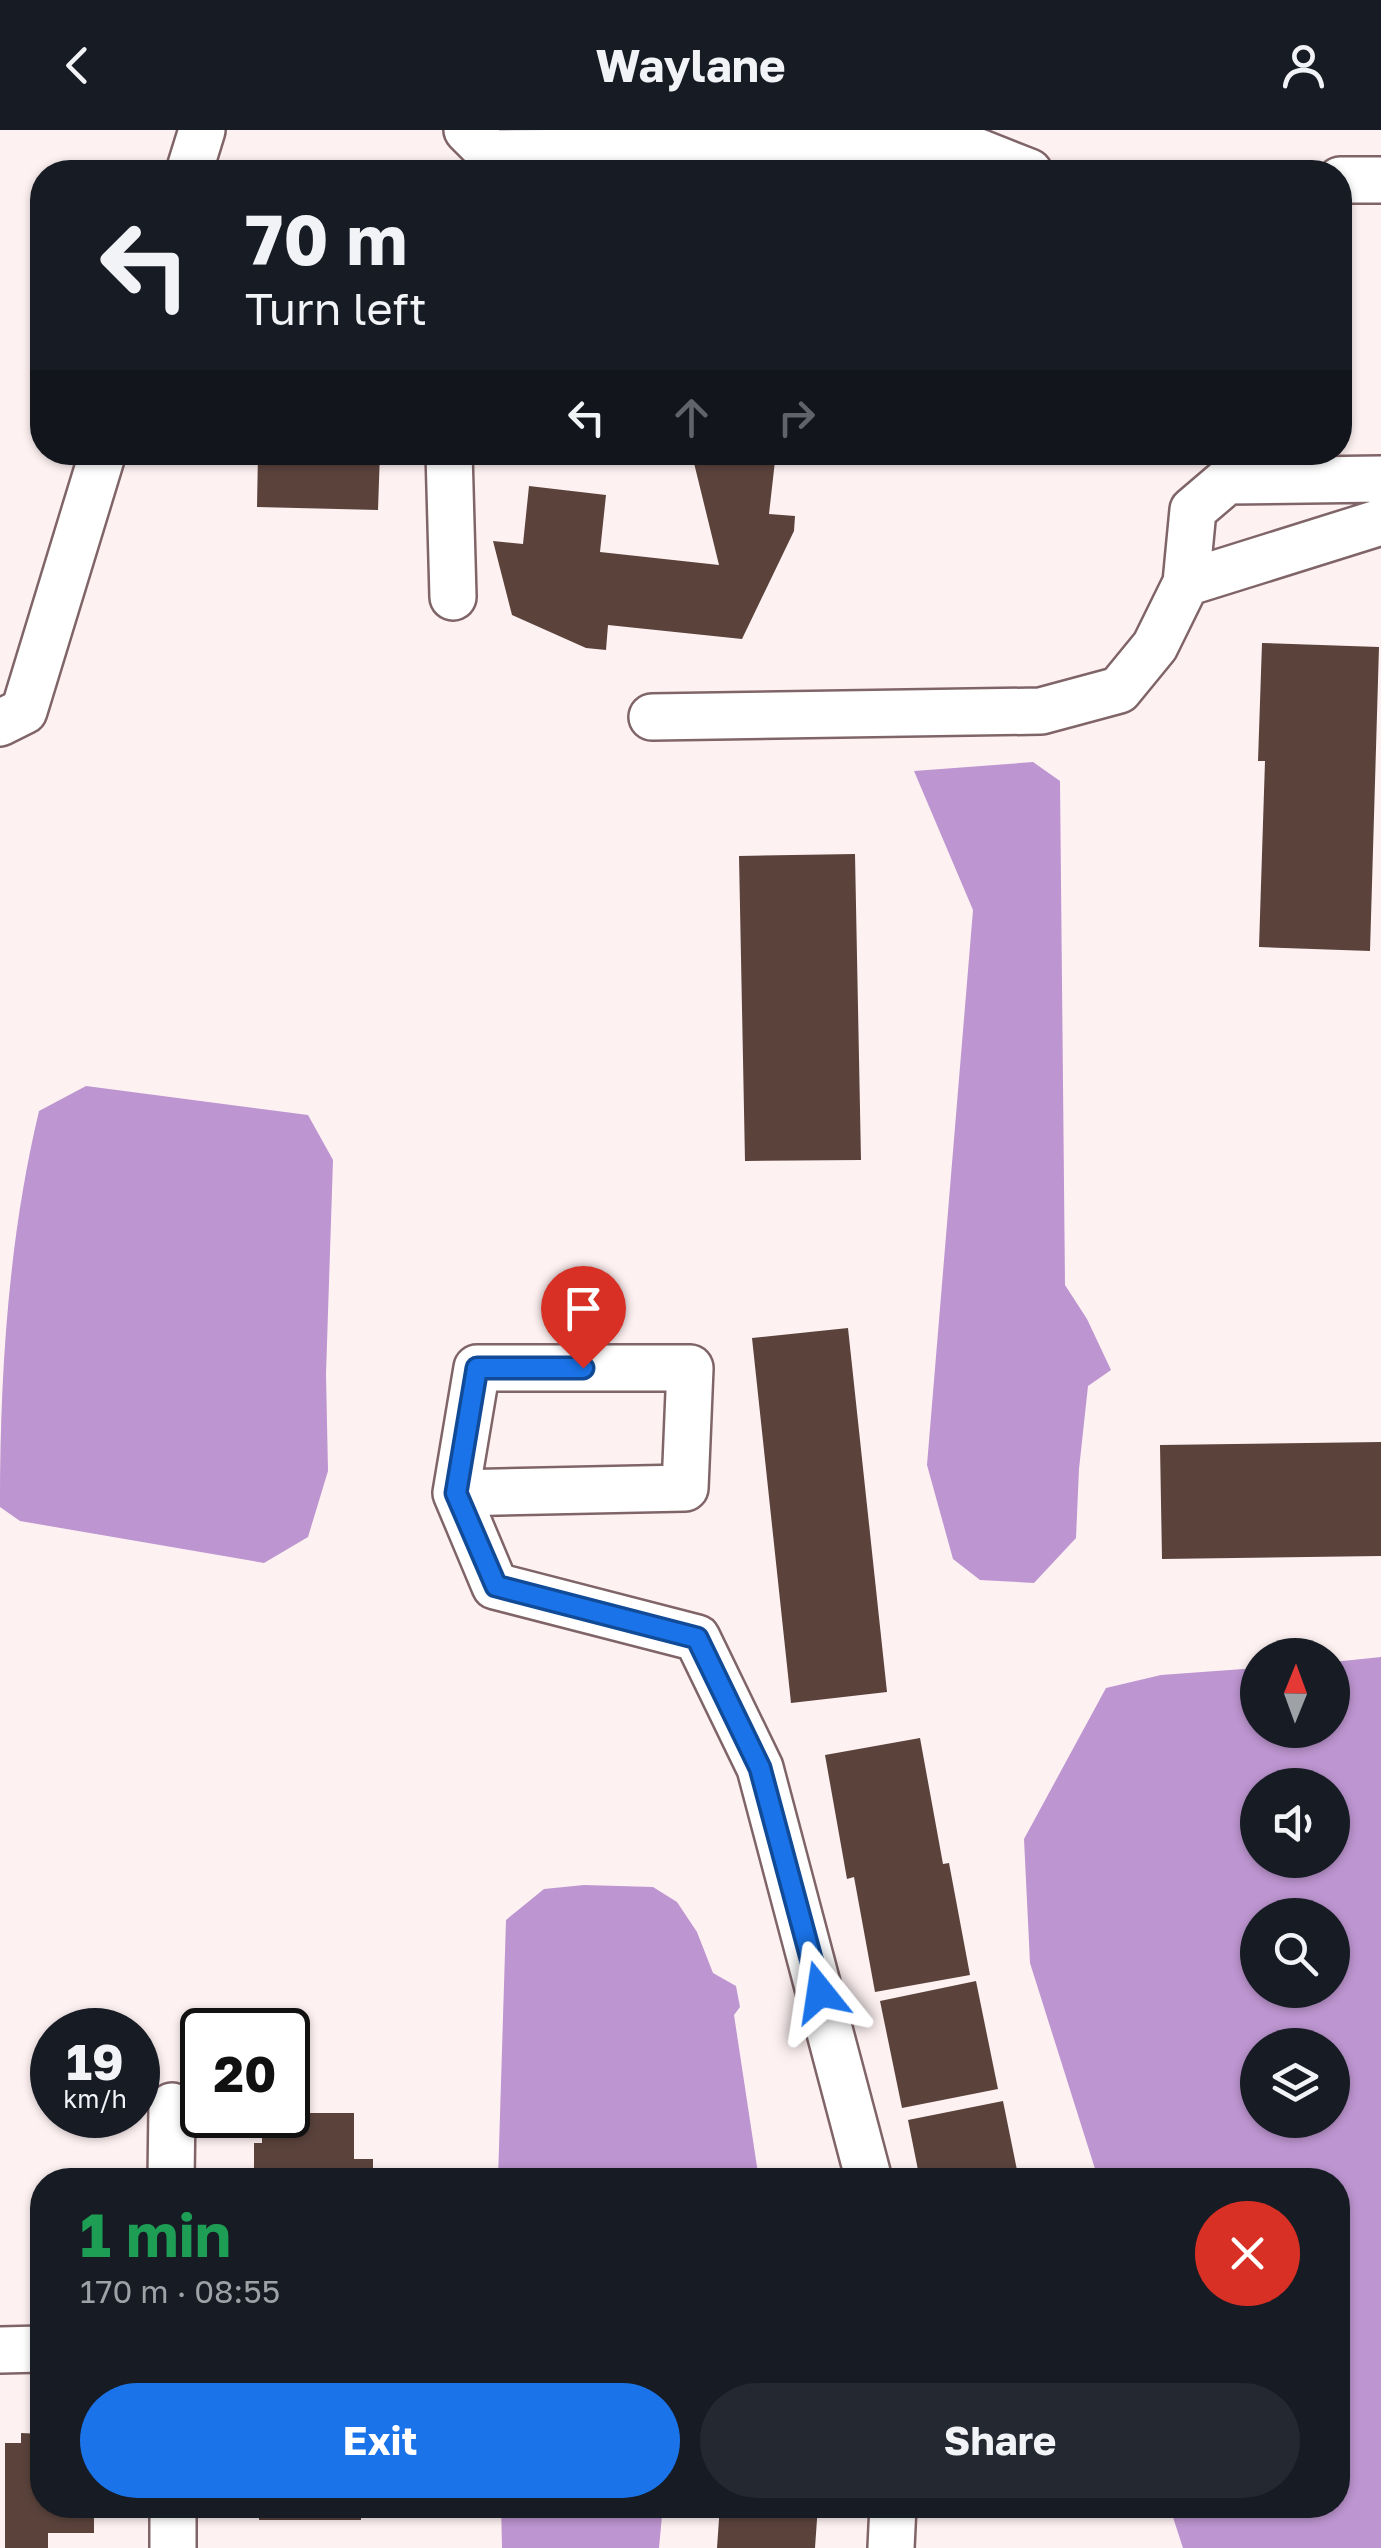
<!DOCTYPE html>
<meta charset="utf-8">
<style>
:root{--surface:#171b24;--page:#242831;--text:#f1f3f6;--muted:#9ea1a6;--accent:#1a73e8}
body{margin:0;font-family:"Golos Text",sans-serif;background:var(--page);color:var(--text);height:100vh;display:flex;flex-direction:column;font-size:38px;white-space:nowrap}
*{box-sizing:border-box;margin:0}
p{font-size:32px;color:var(--muted)}
.icon{flex:none;width:55px;height:55px;fill:none;stroke:currentColor;stroke-width:2;stroke-linecap:round;stroke-linejoin:round}
.map{position:relative;flex:1;overflow:hidden}
.details{position:absolute;left:30px;top:2038px;width:1320px;height:350px;display:flex;flex-direction:column;background:var(--surface);border-radius:40px;box-shadow:0 2px 8px #0004}
.details>*{flex:none}
.hud{position:absolute;left:30px;top:30px;width:1322px;height:305px;border-radius:40px;box-shadow:0 2px 8px #0004;background:#171b24;color:var(--text);overflow:hidden}
.needle{width:65px;rotate:1deg}
.tools{position:absolute;left:1240px;top:1508px;display:grid;gap:20px}
.tools a{display:grid;place-items:center;width:110px;height:110px;border-radius:50%;background:var(--surface);box-shadow:0 2px 8px #0004;font-size:50px}
.speed{position:absolute;left:30px;top:1878px;display:flex;gap:20px;font-size:50px;font-weight:700;text-align:center}
.speed>*{display:grid;place-content:center;width:130px;height:130px;border-radius:50%;background:var(--surface);box-shadow:0 2px 8px #0004;line-height:1}
.speed small{font-size:25px;font-weight:400}
.speed .limit{border:5px solid #111;border-radius:15px;background:#fff;color:#111}
.pin{position:absolute;display:grid;place-items:center;width:85px;height:85px;color:#fff;margin:-102px -42px;border-radius:50% 50% 50% 0;rotate:-45deg;box-shadow:0 0 10px #0007}
.pin .icon{rotate:45deg}
.me{position:absolute;width:110px;margin:-55px;rotate:345deg;stroke-linejoin:round;filter:drop-shadow(0 0 8px #0008)}
.turn{display:flex;align-items:center;gap:35px;height:210px;padding:0 50px;font-size:45px}
.turn .icon{width:130px;height:130px;stroke-width:2.5}
.turn b{display:block;font-size:70px;line-height:85px}
.lanes{display:flex;align-items:center;height:95px;padding:0 50px;background:#0003;justify-content:center;gap:50px;direction:ltr}
.lanes .off{opacity:.35}
.round{display:grid;place-items:center;flex:none;width:105px;height:105px;border-radius:52px;background:var(--page)}
.head{display:flex;align-items:center;justify-content:space-between;height:170px;padding:0 50px}
h1{font-size:60px;font-weight:700;line-height:75px;color:#1e9e55}
.cta{display:flex;gap:20px;margin-top:auto;padding:20px 50px}
.cta a{flex:1;height:115px;border-radius:60px;background:var(--accent);color:#fff;font-size:40px;font-weight:700;line-height:115px;text-align:center}
.cta a+a{background:var(--page);color:var(--text)}
header{display:flex;justify-content:space-between;align-items:center;height:130px;padding:0 50px;background:var(--surface);font-size:45px;font-weight:700}
.map>svg:first-child{display:block}
.water{fill:#bd95d0;fill-rule:evenodd}
.building{fill:#5b433c}
.lines{fill:none;stroke-linecap:round;stroke-linejoin:round}
.minor-casing{stroke:#806568;stroke-width:50}
.minor{stroke:#fff;stroke-width:45}
.route-casing{stroke:#114b97;stroke-width:25}
.route{stroke:#1a73e8;stroke-width:18}
</style>
<header><svg class="icon" aria-label="back" viewBox="0 0 24 24"><path d="M15 5l-7 7 7 7"/></svg>Waylane<svg class="icon" aria-label="person" viewBox="0 0 24 24"><circle cx="12" cy="8" r="4"/><path d="M4 21q1-7 8-7t8 7"/></svg></header>
<div class="map">
<svg width="1381" height="2418" viewBox="0 0 1381 2418">
<rect width="100%" height="100%" fill="#fef1f2"/>
<path class="water" d="M1033,632L1060,651L1065,1155L1087,1189L1111,1240L1088,1256L1079,1339L1076,1408L1034,1453L980,1450L953,1429L927,1335L973,780L914,641Z
M86,956L308,985L333,1030L326,1244L328,1341L308,1407L264,1433L20,1391L0,1377C0,1245 8,1111 39,981Z
M1381,1527V2418H1183L1169,2375H1338V2050H1096V2042L1030,1833L1024,1709L1106,1558L1161,1545L1257,1538L1258,1600H1332L1333,1532ZM1332,1655V1730H1258V1655ZM1332,1785V1860H1258V1785ZM1258,1915H1332V1990H1258Z
M584,1755L653,1757L677,1772L697,1802L713,1843L736,1856L740,1877L734,1885L759,2050H498L506,1790L544,1759Z
M501,2375H663L659,2418H502Z"/>
<path class="building" d="M258,322H380L378,380L257,377Z
M666,322H776L769,384L795,386L794,401L742,509L608,495L606,520L586,518L512,485L493,411L523,414L529,356L606,365L600,422L719,435L694,333L667,330Z
M1262,513L1379,517L1370,821L1259,817L1265,631H1258Z
M855,724L861,1030L745,1031L739,726Z
M848,1198L887,1562L791,1573L752,1208Z
M1381,1312V1426L1162,1429L1160,1315Z
M920,1608L943,1734L949,1733L970,1845L875,1862L854,1747L847,1749L825,1625Z
M976,1851L998,1959L902,1978L880,1871Z
M1003,1971L1019,2050H920L908,1990Z
M288,1983H354V2029H373V2050H254V2013H262V1985Z
M21,2303L42,2304V2375H94V2403H48V2418H5V2313H21Z
M259,2375H361V2390H259Z
M720,2375H818L815,2418H717Z"/>
<g class="lines">
<g class="minor-casing">
<path id="minor" d="M467,0L490,23L971,19L1029,42
M189,42L202,0
M1340,50H1381
M449,322L453,467
M1186,453L1381,392
M652,587L1041,581L1119,560L1155,516L1186,453L1193,380L1227,351L1381,349
M0,593L24,581L103,322
M456,1363L685,1358L690,1238H477L456,1363L495,1456L697,1508L760,1638L869,2050
M171,2050L172,1976
M0,2220L42,2219
M173,2375V2418
M891,2418L893,2375"/>
</g>
<use href="#minor" class="minor"/>
</g>
<g class="lines">
<g class="route-casing">
<path id="route" d="M583,1238H477L456,1363L496,1456L697,1508L760,1638L820,1862"/>
</g>
<use href="#route" class="route"/>
</g>
</svg>
<div class="tools">
<a><svg class="needle" viewBox="-14 -14 28 28"><path d="M0-13l5 13h-10z" fill="#e53935"/><path d="M0 13l5-13h-10z" fill="#9ea1a6"/></svg></a>
<a><svg class="icon" aria-label="sound" viewBox="0 0 24 24"><path d="M4 9h4l5-4v14l-5-4H4zM17 9q2 3 0 6"/></svg></a>
<a><svg class="icon" aria-label="search" viewBox="0 0 24 24"><circle cx="10" cy="10" r="6"/><path d="M15 15l6 6"/></svg></a>
<a><svg class="icon" aria-label="layers" viewBox="0 0 24 24"><path d="M12 4l9 5-9 5-9-5zM3 14l9 5 9-5"/></svg></a>
</div>
<div class="speed"><div>19<small>km/h</small></div><div class="limit">20</div></div>
<div class="pin" style="left:583px;top:1238px;background:#d93025"><svg class="icon" aria-label="arrive" viewBox="0 0 24 24"><path d="M6 21V4h12l-3 4 3 4H6"/></svg></div>
<svg class="me" style="left:820px;top:1862px" viewBox="-20 -20 40 40"><path d="M0-17L14 15 0 8-14 15z" fill="#1a73e8" stroke="#fff" stroke-width="4"/></svg>
<div class="hud">
<div class="turn"><svg class="icon" aria-label="left" viewBox="0 0 24 24"><path d="M17 20v-9H6M10 6l-5 5 5 5"/></svg><div><b>70 m</b>Turn left</div></div>
<div class="lanes"><svg class="icon" aria-label="left" viewBox="0 0 24 24"><path d="M17 20v-9H6M10 6l-5 5 5 5"/></svg><svg class="icon off" aria-label="ahead" viewBox="0 0 24 24"><path d="M12 20V5M6 11l6-6 6 6"/></svg><svg class="icon off" aria-label="right" viewBox="0 0 24 24"><path d="M7 20v-9h11M14 6l5 5-5 5"/></svg></div>
</div>
<section class="details">
<div class="head"><div><h1>1 min</h1><p>170 m · 08:55</p></div><a class="round" style="background:#d93025;color:#fff"><svg class="icon" aria-label="close" viewBox="0 0 24 24"><path d="M6 6l12 12M18 6L6 18"/></svg></a></div>
<div class="cta"><a>Exit</a><a>Share</a></div>
</section>
</div>
